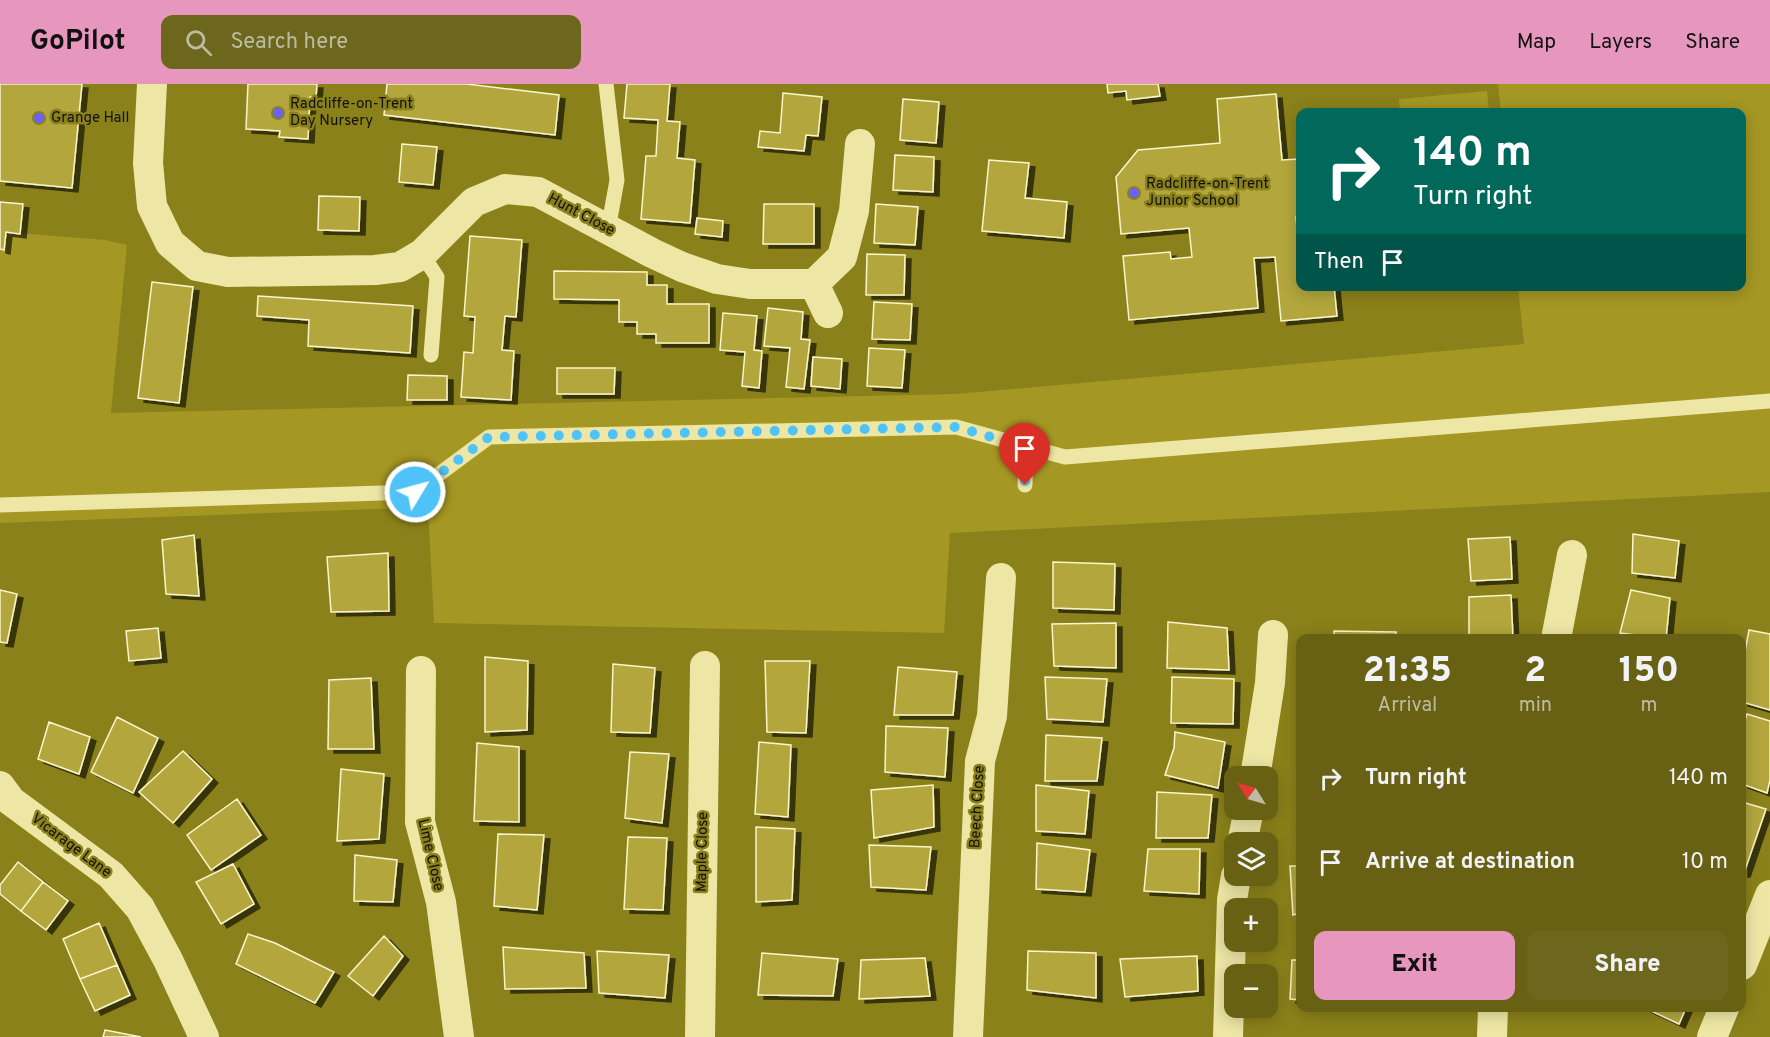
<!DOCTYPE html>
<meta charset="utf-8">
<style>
:root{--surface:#686114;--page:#6d671d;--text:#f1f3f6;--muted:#bdbca0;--accent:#e797bd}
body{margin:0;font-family:Overpass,sans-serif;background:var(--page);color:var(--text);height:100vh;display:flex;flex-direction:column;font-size:22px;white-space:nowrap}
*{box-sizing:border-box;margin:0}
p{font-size:20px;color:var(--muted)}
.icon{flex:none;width:33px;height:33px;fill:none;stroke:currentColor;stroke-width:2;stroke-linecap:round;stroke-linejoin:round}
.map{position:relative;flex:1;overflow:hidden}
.details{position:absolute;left:1296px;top:550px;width:450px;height:378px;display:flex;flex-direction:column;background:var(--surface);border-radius:12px;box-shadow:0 3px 15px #0003}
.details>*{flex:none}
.hud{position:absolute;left:1296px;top:24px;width:450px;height:183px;border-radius:12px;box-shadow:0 3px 15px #0003;background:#00695c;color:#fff;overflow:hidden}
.needle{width:39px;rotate:307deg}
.controls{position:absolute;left:1224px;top:682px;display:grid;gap:12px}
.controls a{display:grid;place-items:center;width:54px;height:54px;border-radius:12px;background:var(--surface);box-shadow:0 3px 15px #0003;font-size:30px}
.pin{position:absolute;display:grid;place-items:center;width:51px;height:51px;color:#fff;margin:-62px -26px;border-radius:50% 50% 50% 0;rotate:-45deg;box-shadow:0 0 6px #0007}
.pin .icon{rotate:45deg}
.me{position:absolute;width:66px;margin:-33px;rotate:53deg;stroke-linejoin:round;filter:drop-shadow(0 0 4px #0008)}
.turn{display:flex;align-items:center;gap:21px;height:126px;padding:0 18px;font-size:27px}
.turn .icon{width:78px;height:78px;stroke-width:2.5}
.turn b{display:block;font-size:42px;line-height:51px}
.then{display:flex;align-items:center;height:57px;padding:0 18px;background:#0003;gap:12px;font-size:22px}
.eta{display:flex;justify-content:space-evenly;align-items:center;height:102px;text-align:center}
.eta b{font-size:36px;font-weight:800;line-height:42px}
.cta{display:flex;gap:12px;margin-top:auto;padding:12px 18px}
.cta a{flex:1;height:69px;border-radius:12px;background:var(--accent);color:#111;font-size:24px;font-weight:800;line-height:69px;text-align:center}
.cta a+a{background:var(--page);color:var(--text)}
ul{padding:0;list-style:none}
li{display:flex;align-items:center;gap:18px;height:84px;padding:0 18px}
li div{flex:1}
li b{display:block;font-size:22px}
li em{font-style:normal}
header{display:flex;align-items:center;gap:36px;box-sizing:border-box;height:84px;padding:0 30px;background:var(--accent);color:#111}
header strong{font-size:28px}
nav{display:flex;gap:33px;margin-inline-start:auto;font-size:21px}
.search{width:420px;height:54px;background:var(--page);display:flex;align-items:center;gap:15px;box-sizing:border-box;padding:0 21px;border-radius:12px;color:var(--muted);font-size:22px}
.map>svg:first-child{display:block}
.green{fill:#a49723}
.building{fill:#b2a63e;stroke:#faf5ca;stroke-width:1.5;filter:url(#shadow)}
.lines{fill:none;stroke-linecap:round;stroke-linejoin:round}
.service{stroke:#ede6a5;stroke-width:15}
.minor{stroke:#ede6a5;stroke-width:30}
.route{stroke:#4fc3f7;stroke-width:10;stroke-dasharray:0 18}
.poi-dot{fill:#6a61ff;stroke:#8b811a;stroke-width:2}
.labels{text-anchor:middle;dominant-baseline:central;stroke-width:5;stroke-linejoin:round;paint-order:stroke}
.poi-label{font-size:15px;fill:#111;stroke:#8b811a;text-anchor:start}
.street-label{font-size:15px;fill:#111;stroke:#8b811a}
</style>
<header>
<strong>GoPilot</strong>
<div class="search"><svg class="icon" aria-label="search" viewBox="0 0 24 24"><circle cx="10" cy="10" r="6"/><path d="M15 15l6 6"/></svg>Search here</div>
<nav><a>Map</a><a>Layers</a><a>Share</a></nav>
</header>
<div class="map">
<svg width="1770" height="953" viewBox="0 0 1770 953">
<defs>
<filter id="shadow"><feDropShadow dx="6" dy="4" stdDeviation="0" flood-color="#0009"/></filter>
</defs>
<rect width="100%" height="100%" fill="#8b811a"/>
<path class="green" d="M1498,0H1770V408L950,449L944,549L434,539L428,423L0,439V165H4L6,148L105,156L127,161L111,329L955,310L1524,260L1518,203L1742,202V28H1501Z
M1487,7L1489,28H1400L1399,15Z"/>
<path class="building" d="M0,0H82L72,104L0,97Z
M248,0H317L316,13H310L308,55L279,53L280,47L246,45Z
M387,0H467L559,11L555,51L384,31Z
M627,0H670L667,37L680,38L677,74L695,76L690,139L641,135L646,72H656L658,36L624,34Z
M1107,0H1158L1160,12L1127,16L1126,7L1108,9Z
M783,9L822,13L818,52L806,51L804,67L758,63L760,47L780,49Z
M1276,10L1282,76L1300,75V132L1296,133L1298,155H1300V202H1334L1337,232L1281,237L1275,173L1254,174L1258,224L1129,236L1123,172L1170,168L1171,175L1192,173L1189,144L1121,150L1116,93L1138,66L1220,59L1217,15Z
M903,15L939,18L936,59L900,56Z
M402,60L437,63L433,101L399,98Z
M895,71L934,73L933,108L893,106Z
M989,76L1029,79L1025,114L1067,118L1064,154L982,147Z
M319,112L360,113L359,147L318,146Z
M0,118L23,120L20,150L6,148L4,166L0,165Z
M764,120H814V160H763Z
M876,120L918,123L915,161L874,159Z
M697,134L723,137L722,153L695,150Z
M470,152L522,156L516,233L505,232L502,266L514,267L511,316L461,313L464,268L473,269L475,233L464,232Z
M867,170L905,171L904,211H866Z
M554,187L647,188V201H667V220H709V259H656V250H637V238H619V216L554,215Z
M152,198L193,203L179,319L138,314Z
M258,212L413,222L410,269L308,262L309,236L257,232Z
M874,218L912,220L910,256L872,255Z
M768,224L803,228L801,255L810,256L804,305L786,303L790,264L764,262Z
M723,229L757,232L754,266L762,267L759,304L742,302L745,268L720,266Z
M869,264L905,266L902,304L867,302Z
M813,273L842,275L840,305L811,302Z
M557,284H615L614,310H557Z
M408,291L447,292V316H407Z
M1633,450L1679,457L1675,494L1632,489Z
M194,451L199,512L166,510L162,456Z
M1510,453L1512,495L1471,497L1468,455Z
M388,469L389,527L331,528L327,473Z
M1053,478L1115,480L1114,526L1053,524Z
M0,506L17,510L7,559L0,558Z
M1631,506L1670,514L1666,555L1620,549Z
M1511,511L1513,555H1469V513Z
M1168,538L1227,544L1229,586L1167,584Z
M1116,539V584L1054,582L1052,540Z
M158,544L161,574L129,577L126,547Z
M1749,546L1770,550V626L1742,618V584Z
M1334,547L1396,548V555H1334Z
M485,573L528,577L527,646L485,648Z
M765,577H810L806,649L767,648Z
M613,580L655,584L650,649L611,648Z
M898,583L957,588L953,631H894Z
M1045,593L1107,595L1103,638L1047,635Z
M1172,593L1234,595L1233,640L1171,639Z
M371,594L374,665H328L329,596Z
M1747,630L1770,637V696L1767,709L1742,700V646Z
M117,633L158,654L133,709L91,688Z
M49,638L90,653L79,690L38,675Z
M886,642L948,644L945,693L885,688Z
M1175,648L1225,658L1218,704L1165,691L1174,664Z
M1046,651L1102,654L1097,697H1045Z
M759,658L791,661L788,733L755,730Z
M477,659L519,663V738L474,737Z
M183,667L212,695L173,739L139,708Z
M630,668L669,670L662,739L625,734Z
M341,685L384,690L379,755L337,757Z
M933,701L934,743L874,754L871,706Z
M1036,701L1089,707L1085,750L1036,747Z
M1157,708L1212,711L1208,754H1156Z
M237,715L261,751L211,786L187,751Z
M1742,718L1766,725L1744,789H1742Z
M756,743L795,745L792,816L756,818Z
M498,750L544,751L537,826L494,822Z
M628,753L667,754L663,826L624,825Z
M1037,759L1090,766L1085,808L1036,805Z
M869,761L931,763L926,806L871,803Z
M1148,765H1200L1199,810L1144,807Z
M355,771L397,776L393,818L354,817Z
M18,778L43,798L21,827L0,810V801Z
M233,780L254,820L221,840L196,798Z
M1290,782H1300V829L1293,831Z
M43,798L68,817L46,846L21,827Z
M99,839L117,881L80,895L63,855Z
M248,850L275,859L334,888L315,919L236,880Z
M384,852L403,872L373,912L348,892Z
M503,863L584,869L586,904L505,905Z
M597,867L669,871L665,914L599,909Z
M1028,867L1096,869V914L1027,906Z
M762,869L838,875L833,912L758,911Z
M1197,872L1198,907L1125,913L1120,875Z
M925,874L930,912L859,915L861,876Z
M1292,876H1300V916L1290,915Z
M117,881L130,911L95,927L80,895Z
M1645,924H1686L1679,940Z
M105,946L141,953H103Z"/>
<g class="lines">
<path class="service" d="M606,0L617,96L608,146
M422,170L437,193L431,271
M1025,401L1026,363
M0,421L415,408L489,353L956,343L1065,373L1770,317"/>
<path class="minor" d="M152,0L148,79L152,122L170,159L197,182L228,188L375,186L400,183L422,170L474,118L505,105L538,108L652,169L682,183L717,195L750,200H814L842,173L854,127L860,60
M814,200L828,229
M1556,555L1572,471
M421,587L420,738L441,818L459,953
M1255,693L1270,599L1273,551
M0,702L11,717L111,791L140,824L168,876L204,953
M1242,759L1249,726
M1742,881L1770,811
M700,953L705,582
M968,953L980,677L992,632L1001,494
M1228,953L1232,816L1236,792
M1492,953L1493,924
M1712,953L1724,924"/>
</g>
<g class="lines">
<path class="route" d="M415,408L489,353L956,343L1026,363L1025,401"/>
</g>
<g class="poi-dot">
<circle cx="278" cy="29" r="6"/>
<circle cx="39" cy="34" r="6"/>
<circle cx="1134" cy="109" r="6"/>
</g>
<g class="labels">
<g class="poi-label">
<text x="290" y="20">Radcliffe-on-Trent<tspan x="290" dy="17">Day Nursery</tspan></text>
<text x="51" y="34">Grange Hall</text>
<text x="1146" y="100">Radcliffe-on-Trent<tspan x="1146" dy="17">Junior School</tspan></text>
</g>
<g class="street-label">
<text transform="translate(581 131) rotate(28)">Hunt Close</text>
<text transform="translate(978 723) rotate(-87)">Beech Close</text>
<text transform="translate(71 762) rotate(37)">Vicarage Lane</text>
<text transform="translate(703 768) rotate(-89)">Maple Close</text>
<text transform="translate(430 771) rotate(77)">Lime Close</text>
</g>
</g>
</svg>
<div class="controls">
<a><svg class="needle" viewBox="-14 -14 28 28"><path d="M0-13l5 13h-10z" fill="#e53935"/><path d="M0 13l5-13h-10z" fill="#bdbca0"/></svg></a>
<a><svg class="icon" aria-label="layers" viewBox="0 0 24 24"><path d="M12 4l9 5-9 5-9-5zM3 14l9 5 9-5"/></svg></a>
<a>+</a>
<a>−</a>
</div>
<div class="pin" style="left:1025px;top:401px;background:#d93025"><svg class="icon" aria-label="arrive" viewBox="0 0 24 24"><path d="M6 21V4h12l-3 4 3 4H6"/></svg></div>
<svg class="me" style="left:415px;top:408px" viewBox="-20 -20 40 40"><circle r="17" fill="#4fc3f7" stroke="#fff" stroke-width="3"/><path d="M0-11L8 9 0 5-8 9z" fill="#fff"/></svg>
<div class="hud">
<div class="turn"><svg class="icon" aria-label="right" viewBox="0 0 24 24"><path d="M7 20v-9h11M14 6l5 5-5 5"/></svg><div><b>140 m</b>Turn right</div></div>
<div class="then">Then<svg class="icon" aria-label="arrive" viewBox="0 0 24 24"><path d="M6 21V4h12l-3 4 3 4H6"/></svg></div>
</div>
<section class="details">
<div class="eta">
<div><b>21:35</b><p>Arrival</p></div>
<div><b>2</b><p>min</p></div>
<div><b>150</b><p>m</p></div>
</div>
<ul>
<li><svg class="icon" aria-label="right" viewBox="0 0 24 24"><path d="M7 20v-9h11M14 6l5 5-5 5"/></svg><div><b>Turn right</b></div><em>140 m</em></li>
<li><svg class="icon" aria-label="arrive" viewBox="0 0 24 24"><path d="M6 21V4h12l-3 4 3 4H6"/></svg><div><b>Arrive at destination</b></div><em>10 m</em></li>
</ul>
<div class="cta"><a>Exit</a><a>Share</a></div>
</section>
</div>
